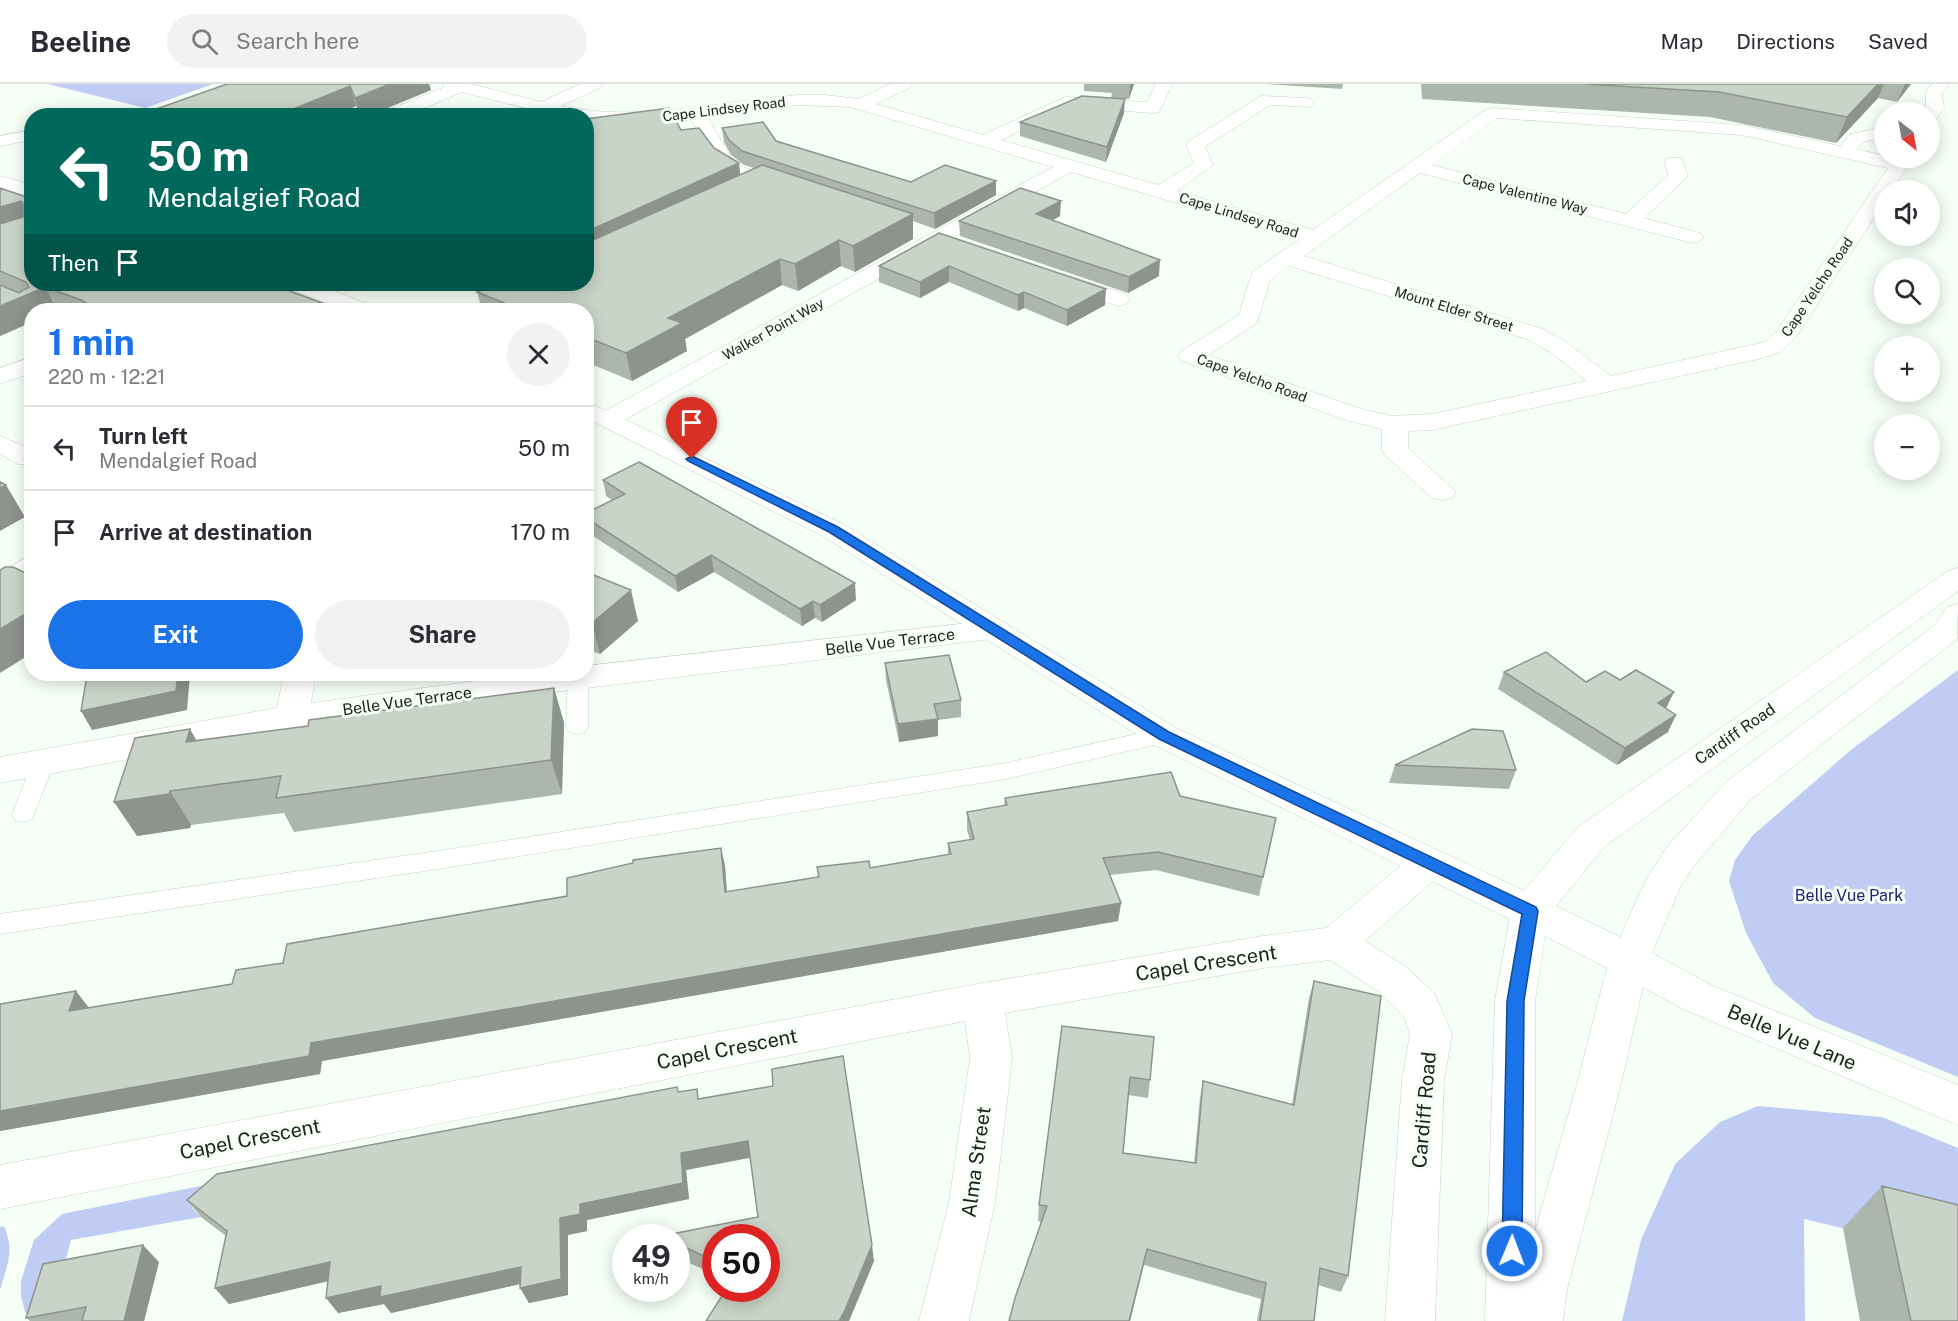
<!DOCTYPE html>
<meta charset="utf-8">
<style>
:root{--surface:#fff;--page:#f2f2f3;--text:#2b2b33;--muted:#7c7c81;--line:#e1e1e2;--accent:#1a73e8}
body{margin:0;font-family:"Public Sans",sans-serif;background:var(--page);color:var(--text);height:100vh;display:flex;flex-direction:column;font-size:22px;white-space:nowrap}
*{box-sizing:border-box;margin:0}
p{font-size:20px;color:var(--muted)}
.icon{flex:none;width:33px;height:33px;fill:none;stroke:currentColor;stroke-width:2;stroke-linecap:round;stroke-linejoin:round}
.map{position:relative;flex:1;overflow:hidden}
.panel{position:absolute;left:24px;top:219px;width:570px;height:378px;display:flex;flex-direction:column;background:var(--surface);border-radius:24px;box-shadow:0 3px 15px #0003}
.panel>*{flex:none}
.guide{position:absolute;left:24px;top:24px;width:570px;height:183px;border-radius:24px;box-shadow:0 3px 15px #0003;background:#00695c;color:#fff;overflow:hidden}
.needle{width:39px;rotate:149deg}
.fabs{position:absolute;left:1874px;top:18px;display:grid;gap:12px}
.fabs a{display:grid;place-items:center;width:66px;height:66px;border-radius:50%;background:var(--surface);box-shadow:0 3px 15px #0003;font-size:30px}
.speed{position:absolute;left:612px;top:1140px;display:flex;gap:12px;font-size:30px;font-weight:700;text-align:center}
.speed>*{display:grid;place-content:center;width:78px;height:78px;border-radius:50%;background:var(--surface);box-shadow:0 3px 15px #0003;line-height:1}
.speed small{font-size:15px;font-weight:400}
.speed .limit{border:9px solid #d22;background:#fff;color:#111}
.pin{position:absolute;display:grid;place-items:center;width:51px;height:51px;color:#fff;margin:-62px -26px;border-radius:50% 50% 50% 0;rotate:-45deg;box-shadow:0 0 6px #0007}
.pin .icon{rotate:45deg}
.me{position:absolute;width:66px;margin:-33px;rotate:1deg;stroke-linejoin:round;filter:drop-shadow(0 0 4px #0008)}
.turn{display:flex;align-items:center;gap:21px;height:126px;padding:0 24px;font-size:27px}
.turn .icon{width:78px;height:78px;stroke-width:2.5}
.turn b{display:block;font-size:42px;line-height:51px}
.then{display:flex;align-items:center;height:57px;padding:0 24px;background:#0003;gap:12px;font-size:22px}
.round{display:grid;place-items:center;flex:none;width:63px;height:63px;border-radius:32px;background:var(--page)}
.headline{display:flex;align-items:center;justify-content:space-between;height:102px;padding:0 24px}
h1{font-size:36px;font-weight:700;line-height:45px;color:var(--accent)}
.button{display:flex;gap:12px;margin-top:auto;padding:12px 24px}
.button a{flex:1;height:69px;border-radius:36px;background:var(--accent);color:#fff;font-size:24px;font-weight:700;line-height:69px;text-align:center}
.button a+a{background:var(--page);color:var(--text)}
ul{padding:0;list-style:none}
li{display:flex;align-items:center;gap:18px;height:84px;padding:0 24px;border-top:2px solid var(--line)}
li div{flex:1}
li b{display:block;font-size:22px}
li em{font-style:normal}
header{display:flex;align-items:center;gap:36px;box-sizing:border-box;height:84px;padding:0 30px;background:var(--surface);border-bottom:2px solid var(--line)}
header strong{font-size:28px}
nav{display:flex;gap:33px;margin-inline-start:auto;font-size:21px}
.search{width:420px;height:54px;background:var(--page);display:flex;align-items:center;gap:15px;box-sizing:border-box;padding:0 21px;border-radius:33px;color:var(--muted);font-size:22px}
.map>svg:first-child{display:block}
.green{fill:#c1ccf4}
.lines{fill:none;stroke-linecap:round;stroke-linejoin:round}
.service-casing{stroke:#c6d2c6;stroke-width:1}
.minor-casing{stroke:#c6d2c6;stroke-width:1}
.tertiary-casing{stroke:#c6d2c6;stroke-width:1}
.secondary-casing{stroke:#c6d2c6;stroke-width:1}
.service{fill:#fff;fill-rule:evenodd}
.minor{fill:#fff;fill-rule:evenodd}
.tertiary{fill:#fff;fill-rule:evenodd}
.secondary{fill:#fff;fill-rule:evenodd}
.wall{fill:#adb6ac}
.shaded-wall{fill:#8d948c}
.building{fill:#c9d4c8;stroke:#8d948c;stroke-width:1.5}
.route{fill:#1a73e8;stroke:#114b97;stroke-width:1.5}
.labels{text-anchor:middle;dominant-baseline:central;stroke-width:6;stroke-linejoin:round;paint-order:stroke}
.far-street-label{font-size:14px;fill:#1b201b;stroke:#f5fff5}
.street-label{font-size:16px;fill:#1b201b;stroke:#f5fff5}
.park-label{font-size:16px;fill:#1e2376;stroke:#f5fff5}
.near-street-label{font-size:20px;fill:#1b201b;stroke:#f5fff5}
</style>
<header>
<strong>Beeline</strong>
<div class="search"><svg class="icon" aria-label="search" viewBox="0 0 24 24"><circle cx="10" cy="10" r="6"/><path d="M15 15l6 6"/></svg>Search here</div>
<nav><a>Map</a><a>Directions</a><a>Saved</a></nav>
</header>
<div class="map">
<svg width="1958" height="1237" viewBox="0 0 1958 1237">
<rect width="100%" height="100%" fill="#f5fff5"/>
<path class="green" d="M48,0H213L145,24Z
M1958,586V993L1815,934L1773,899L1746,849L1729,797L1735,776L1752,752L1852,665Z
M1758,1022L1882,1033L1958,1064V1172L1804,1135L1805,1237H1622L1641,1156L1675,1080L1720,1038Z
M225,1097L192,1124L201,1133L71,1156L60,1197L31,1237L25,1228L21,1213V1197L34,1156L62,1130Z
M4,1142C15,1167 7,1181 0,1206V1143Z"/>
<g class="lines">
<g class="service-casing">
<path id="service" d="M571,590H585L588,595V643L585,648L577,650L569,648L566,643L568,595Z
M1164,644L1172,647L1175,652L1172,657L1006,695L438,785L0,850V830L438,767L1006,679Z
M44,669L52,671L55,677L34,730L31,736L23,738L15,736L12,730L33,677L36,671Z"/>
</g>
<g class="minor-casing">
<path id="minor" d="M443,0H471L541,18L580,0H602L600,4L560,22C642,39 717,17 798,11H825L859,15L890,0H911L909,4L876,20L983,51L1065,13L1147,18L1156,0H1172L1159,28L1153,29L1068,23L1001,56L1158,101L1194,79L1186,61L1189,57L1261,12L1305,14L1311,15L1314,19L1311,23L1270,21L1205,63L1213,81L1177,107L1313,146L1487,25L1493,24L1742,41L1840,62L1851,50L1884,43V53L1863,58L1856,65L1906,77L1908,81L1892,106H1884V118L1796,253L1781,268L1758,275L1432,346L1408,347V364L1456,408L1452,414L1442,416L1432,414L1386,372L1382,366V345L1343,335L1182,277L1178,272L1182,267L1239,231L1252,188L1300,155L1071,88L619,339L610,342L601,339L597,334L601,329L1053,83L850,23L798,21L707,32L733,77L743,83L792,100L795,104L792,108L785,110L729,91L719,85L691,35L638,40L593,38L586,37V32H557L462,8L405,32H381L383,28L445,3ZM1497,34L1742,51L1888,84L1776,248L1765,258L1611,292L1566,258L1543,245L1304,172L1420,89L1693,159L1700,157L1703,153L1700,149L1644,134L1688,92L1681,74H1667L1665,78L1668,91L1626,130L1432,81ZM1290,182L1527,255L1550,268L1587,297L1432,330L1392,332L1361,325L1208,271L1257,239L1270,196Z
M1932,0H1949L1942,9L1944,24L1935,36L1929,37V28H1923L1926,24V8Z
M32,46V56L0,62V52Z
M1065,190L1126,210L1129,215L1126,220L1118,222L1057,202L1054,197L1057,192Z
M32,273V289L0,300V284Z
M0,352L32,366V381L18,380L0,370Z
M32,473V495L11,507L0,509V488L22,476Z
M996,536L1007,539L1012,546L1007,553L553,608L292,645L0,699V673L277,624L284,590H316L311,619L528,590H586V582Z
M1429,765L1442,769L1448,779L1442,789L1365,857L1406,883L1434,909L1452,950L1444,996L1435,1237H1385L1402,996L1410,950L1403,931L1378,907L1330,876L1263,884L1005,929L1012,974L995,1119L969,1237H919L949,1119L970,974L965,937L0,1125V1081L983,899L1263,852L1326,844L1416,769Z
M1629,860L1643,864L1711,901L1958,1001V1041L1683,925L1615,888L1609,876L1615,864Z"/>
</g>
<g class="tertiary-casing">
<path id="tertiary" d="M0,92L32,101V113L0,104Z
M288,200H317L370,221L373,226H344L291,205Z
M586,317L843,440L1176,644L1544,816L1549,827L1544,838L1530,842L1516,838L1152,660L823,452L586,334Z"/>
</g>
<g class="secondary-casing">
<path id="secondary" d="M1958,484V507L1604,763L1556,822L1620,853L1646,796L1667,763L1726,698L1935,541L1947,523L1958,520L1957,555L1750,716L1693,783L1681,801L1649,876L1621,1000L1567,1205L1563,1237H1485L1495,917L1511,827L1516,816L1578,743L1948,487ZM1545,852L1607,884L1577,1000L1535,1147V917Z"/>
</g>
<use href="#service" class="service"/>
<use href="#minor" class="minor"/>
<use href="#tertiary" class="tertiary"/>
<use href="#secondary" class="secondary"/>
</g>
<path class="wall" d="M227,0H429L431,6L368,32H360L356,22L334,32H146L145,29Z
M1084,0H1134L1129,15L1111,14L1112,9L1084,7Z
M1267,0H1343L1342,5Z
M1421,0H1911L1897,18L1878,14L1836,59L1710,33L1422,15Z
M1124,29L1106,78L1020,52V38Z
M722,44L776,57L911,98L996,97V111L935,145L913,137V155L855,188L841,182L798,207L782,201L685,255L687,267L632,297L586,278V226H482L477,208L586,200L681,46L714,64L741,91L754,84L744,81L731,71L724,58Z
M0,104L32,115V200L341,226H32V238L0,252Z
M1060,132L1052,136L1159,192L1128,209L960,152L959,137Z
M939,149L1105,221L1067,242L1024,224L1018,227L949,198L920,214L879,198V182Z
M603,396L856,516L822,538L815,534L802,542L714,488L678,508L587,448L586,429L612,416L606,412Z
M586,488L638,537L600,570L586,565Z
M885,579L961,616V633L938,636V652L899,658L886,596Z
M1504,588L1586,598L1620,596L1674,608L1666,624L1668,648L1617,681L1498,605Z
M554,604L564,639L562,710L294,748L284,729L191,741L190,744L137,752L196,656L308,642Z
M1395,681L1516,686L1509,705L1389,699Z
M1180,712L1276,734L1259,812L1156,786L1110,791L1121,819L1118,837L322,977L320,990L0,1047L89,924L232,900L283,879L567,812L721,764L725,782L727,808L948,770V759L970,756L967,746V728L1004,722L1005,714Z
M1314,897L1348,1192L1341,1208L1318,1201L1314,1237H1257L1261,1215L1144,1181L1130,1237H1009L1041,1138L1038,1137L1039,1121L1062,942L1150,996L1148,1014L1128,1011L1123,1069L1194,1079L1200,1014L1203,997L1292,1020L1309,914Z
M679,1008L700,1015L874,1177L849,1237H706L766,1204L716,1154V1191L676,1173V1154H662V1152L758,1133L750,1074L686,1086L689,1115L587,1136V1147L568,1151V1211L529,1219L520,1200L391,1229L384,1220L338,1229L328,1197L229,1220L215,1204L226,1152L201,1133L187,1116Z
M1882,1102L1958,1237H1860L1843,1144Z
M159,1178L144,1237H30L26,1234Z"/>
<path class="shaded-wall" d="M390,0H429L431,6L368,32H360L355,14Z
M1130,0H1134L1129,15Z
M1878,0H1884L1878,14L1836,59L1847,33Z
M1905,0H1911L1897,18Z
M350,2L356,22L334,32H276Z
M1125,15L1124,29L1106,78L1107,63Z
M739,79L741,97L586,168V148Z
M996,97V111L935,145L934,129Z
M21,117L31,139L0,149V123Z
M1061,117L1060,132L1036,146V130Z
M913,130V155L855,188L853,162Z
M839,156L841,182L798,207L795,180Z
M780,175L782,201L685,255L687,267L632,297L626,269L668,234Z
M1160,176L1159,192L1128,209L1129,193Z
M949,182V198L920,214V198Z
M134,200H198L143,225L132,202Z
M45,203L57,226H32V238L0,252V222Z
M1106,205L1105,221L1067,242V226Z
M1024,208V224L1018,227V211Z
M6,401L25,433L0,447V404Z
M711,471L714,488L678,508L675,492Z
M855,499L856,516L822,538L820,521Z
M631,506L638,537L600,570L592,539Z
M813,517L815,534L802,542L800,525Z
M32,526V569L0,589V545Z
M178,590H190L187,626L92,646L81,627Z
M554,604L564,639L562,710L551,676Z
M1674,608L1665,626L1658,619Z
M1676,631L1668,648L1617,681L1625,664Z
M938,635V652L899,658L898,640Z
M190,645L210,680L186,658Z
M170,707L191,741L190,744L137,752L114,718Z
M721,764L725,782L728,826L725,808Z
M1121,819L1118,837L322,977L320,990L0,1047V1027L311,959Z
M76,907L90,925L69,927Z
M748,1057L752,1073L686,1086L689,1115L587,1136V1147L568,1151V1211L529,1219L520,1204L560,1134L580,1120L681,1069Z
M143,1161L159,1178L144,1237H124Z
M872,1161L874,1177L849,1237H839Z
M1147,1165L1130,1237H1129Z
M330,1178L342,1194L229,1220L215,1204Z
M521,1183L529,1198L391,1229L384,1220L338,1229L326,1214L381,1202Z"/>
<path class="building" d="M227,0H390L355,14L350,2L276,32H154L145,29Z
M1585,0H1878L1847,33L1719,8Z
M1082,12L1125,15L1107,63L1020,38Z
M669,24L681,46L699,44L714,64L739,79L586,148V35Z
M763,38L776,57L911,98L945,81L996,97L934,129L742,67L729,56L722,44Z
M762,81L913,130L853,162L839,156L795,180L780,175L668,234L682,239L626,269L586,253V226H522L477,208L496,200H586V159Z
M0,104L32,115V200H134L132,202L134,205H166L178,200H271L341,226H99L81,216L45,203L0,222V201L19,209L29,203L26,198L0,187V140L23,133V119L21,117L0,123Z
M1020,104L1061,117L1036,130L1160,176L1129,193L959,137Z
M939,149L1106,205L1067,226L1024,208L1018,211L949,182L920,198L879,182Z
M639,378L855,499L820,521L813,517L800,525L711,471L675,492L586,434V429L625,410L603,396Z
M0,398L6,401L0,404Z
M5,483H13L32,492V526L0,545V486Z
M586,488L631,506L592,539L586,537Z
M1546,568L1586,598L1605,587L1620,596L1636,586L1674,608L1658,619L1676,631L1625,664L1504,588Z
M949,571L961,616L934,620L938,635L898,640L885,579Z
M94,590H178L176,607L81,627L87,591Z
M554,604L551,676L276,714L281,692L170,707L169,710L114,718L135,654L190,645L186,658L308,642L309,636Z
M1472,645L1503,647L1516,686L1395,681Z
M1171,688L1180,712L1276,734L1263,793L1158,768L1103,774L1121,819L311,959L309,972L0,1027V920L76,907L69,927L232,900L236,886L283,879L287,860L567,812V794L633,779V776L721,764L725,808L819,793L817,783L869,777L870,784L951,770L948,759L974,755L967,728L1007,721L1005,714Z
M1314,897L1381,912L1348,1192L1320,1184L1314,1237H1260L1266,1199L1147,1165L1129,1237H1009L1015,1214L1047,1122L1039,1121L1062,942L1154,953L1150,996L1130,993L1123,1069L1196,1079L1203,997L1294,1021Z
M843,972L872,1161L845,1226L839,1237H706L727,1204H766V1154H716V1178L676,1159V1154H665L662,1152L758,1133L748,1057L681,1069L683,1099L580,1120V1130L560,1134L561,1195L520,1204L521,1183L380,1213L381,1202L326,1214L330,1178L215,1204L227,1147L187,1116L217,1090L677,1003L678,1008L697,1005L698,1015L773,1002L772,985Z
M1882,1102L1958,1121V1237H1911Z
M143,1161L124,1237H82L86,1223L26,1234L43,1180Z"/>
<path class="route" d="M692,372L838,443L1169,648L1536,823L1538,827L1524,917L1522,1167L1519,1174L1512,1177L1505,1174L1502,1167L1507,917L1522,830L1159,655L829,448L688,377L686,375Z"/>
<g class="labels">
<g class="far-street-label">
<text transform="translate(724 25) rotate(-7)">Cape Lindsey Road</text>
<text transform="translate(1525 110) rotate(14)">Cape Valentine Way</text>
<text transform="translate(1239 131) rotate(17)">Cape Lindsey Road</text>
<text transform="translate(1817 203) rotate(-56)">Cape Yelcho Road</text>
<text transform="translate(1454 225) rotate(17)">Mount Elder Street</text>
<text transform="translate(773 245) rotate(-29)">Walker Point Way</text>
<text transform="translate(1252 294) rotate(20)">Cape Yelcho Road</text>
</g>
<g class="street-label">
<text transform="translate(890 558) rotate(-7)">Belle Vue Terrace</text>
<text transform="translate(407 617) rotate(-8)">Belle Vue Terrace</text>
<text transform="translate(1735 650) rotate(-35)">Cardiff Road</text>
</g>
<g class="park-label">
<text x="1849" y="811">Belle Vue Park</text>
</g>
<g class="near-street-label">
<text transform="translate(1206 879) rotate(-9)">Capel Crescent</text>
<text transform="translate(1792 953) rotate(23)">Belle Vue Lane</text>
<text transform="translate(727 965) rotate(-11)">Capel Crescent</text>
<text transform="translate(1424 1026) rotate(-85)">Cardiff Road</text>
<text transform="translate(250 1055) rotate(-11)">Capel Crescent</text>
<text transform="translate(976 1078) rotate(-82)">Alma Street</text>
</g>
</g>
</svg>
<div class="fabs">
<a><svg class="needle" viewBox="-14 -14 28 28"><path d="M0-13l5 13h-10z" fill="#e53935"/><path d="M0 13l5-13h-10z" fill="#7c7c81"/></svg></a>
<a><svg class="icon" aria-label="sound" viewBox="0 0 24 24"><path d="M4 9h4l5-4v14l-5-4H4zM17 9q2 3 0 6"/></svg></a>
<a><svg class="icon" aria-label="search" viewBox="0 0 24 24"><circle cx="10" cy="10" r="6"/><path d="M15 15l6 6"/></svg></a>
<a>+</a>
<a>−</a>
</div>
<div class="speed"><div>49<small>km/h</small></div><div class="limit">50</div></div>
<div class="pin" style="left:692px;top:375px;background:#d93025"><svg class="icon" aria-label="arrive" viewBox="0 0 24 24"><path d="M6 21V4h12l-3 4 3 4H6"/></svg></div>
<svg class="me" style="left:1512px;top:1167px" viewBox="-20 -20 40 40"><circle r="17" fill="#1a73e8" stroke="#fff" stroke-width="3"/><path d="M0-11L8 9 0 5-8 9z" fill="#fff"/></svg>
<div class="guide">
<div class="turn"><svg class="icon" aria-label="left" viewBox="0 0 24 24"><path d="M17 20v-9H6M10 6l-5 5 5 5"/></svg><div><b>50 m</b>Mendalgief Road</div></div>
<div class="then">Then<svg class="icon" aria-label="arrive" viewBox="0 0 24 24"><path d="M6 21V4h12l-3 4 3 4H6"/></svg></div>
</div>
<section class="panel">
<div class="headline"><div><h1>1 min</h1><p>220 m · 12:21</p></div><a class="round"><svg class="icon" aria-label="close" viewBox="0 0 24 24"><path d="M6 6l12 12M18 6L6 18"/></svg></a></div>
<ul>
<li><svg class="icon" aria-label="left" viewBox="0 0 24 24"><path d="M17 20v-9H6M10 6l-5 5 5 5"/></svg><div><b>Turn left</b><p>Mendalgief Road</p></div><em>50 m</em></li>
<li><svg class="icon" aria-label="arrive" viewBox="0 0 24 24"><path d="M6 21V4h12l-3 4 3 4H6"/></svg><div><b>Arrive at destination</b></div><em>170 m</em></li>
</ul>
<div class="button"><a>Exit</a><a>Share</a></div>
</section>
</div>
